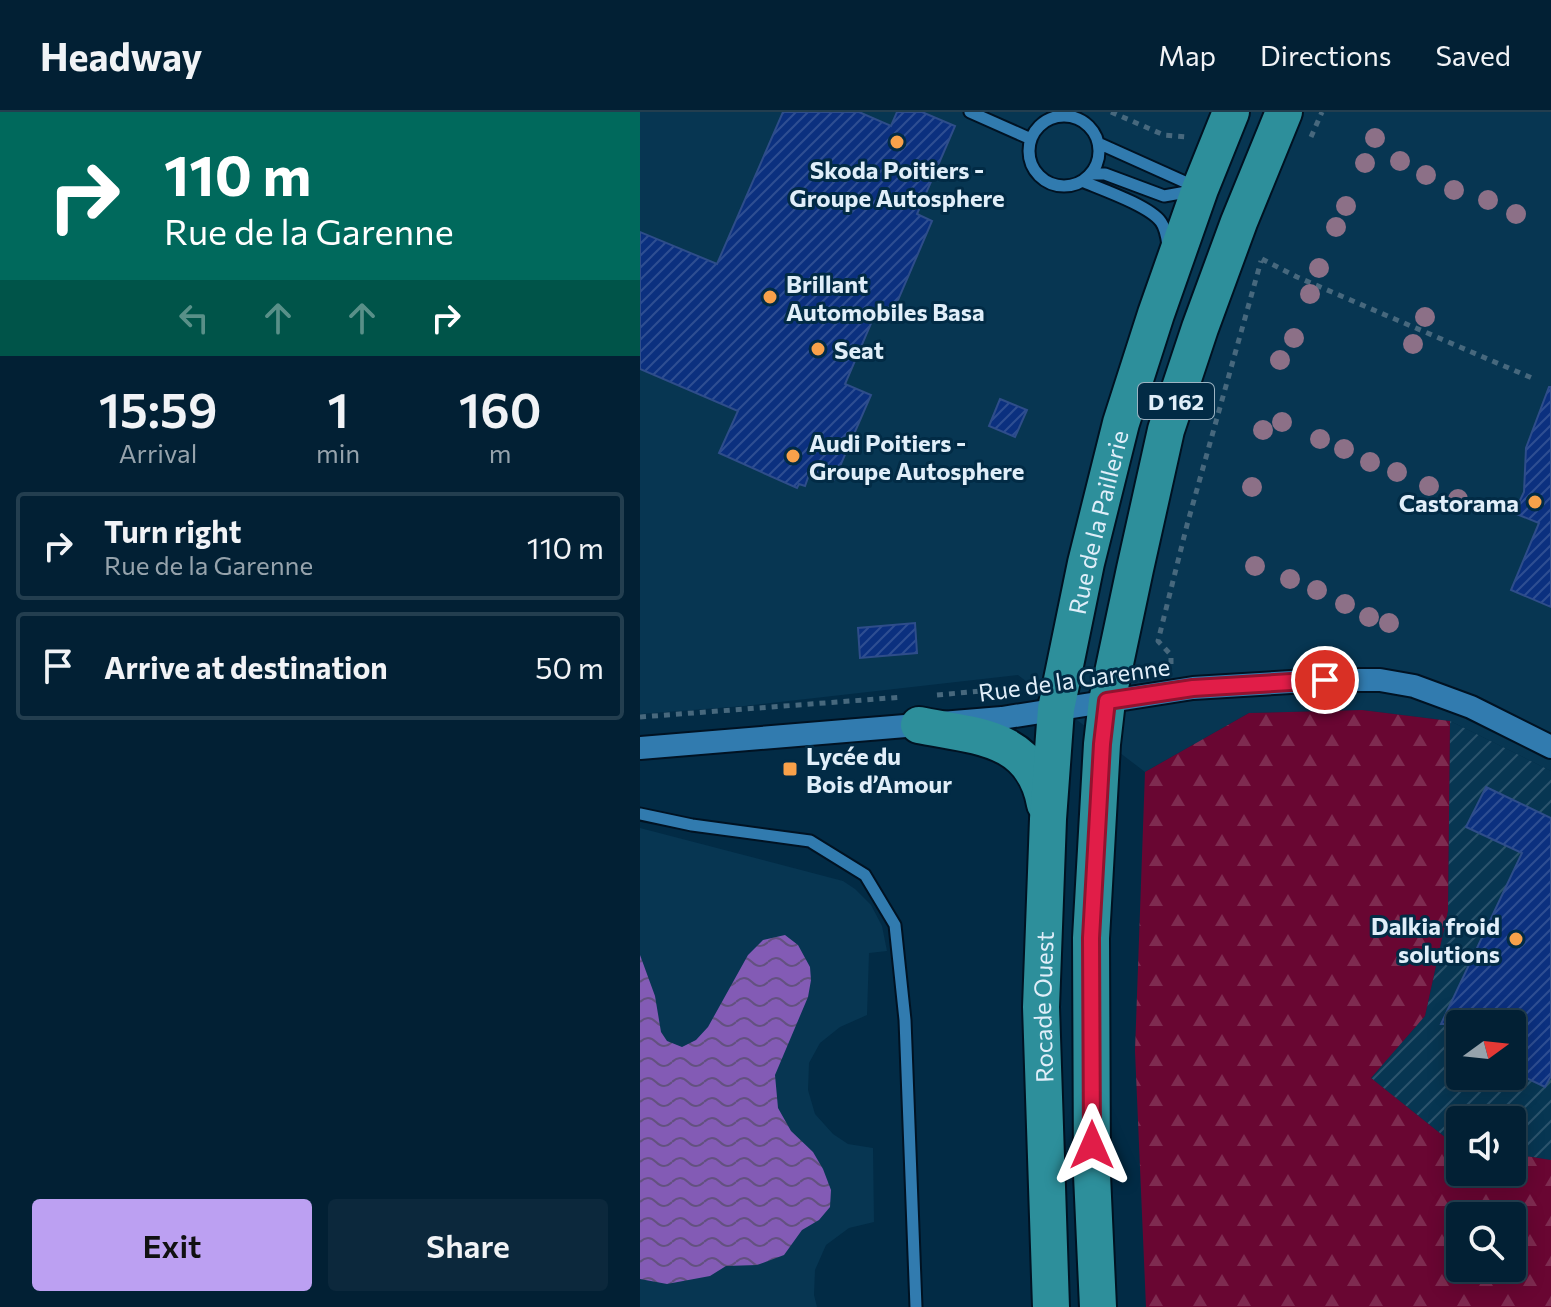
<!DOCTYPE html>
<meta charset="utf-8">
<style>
:root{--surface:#022034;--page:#0c283c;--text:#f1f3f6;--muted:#96a3ac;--line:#233e4f;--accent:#bca0f2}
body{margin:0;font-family:Commissioner,sans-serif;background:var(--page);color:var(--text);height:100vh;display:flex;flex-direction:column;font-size:30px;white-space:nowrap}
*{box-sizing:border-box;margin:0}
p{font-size:26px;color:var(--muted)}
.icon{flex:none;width:44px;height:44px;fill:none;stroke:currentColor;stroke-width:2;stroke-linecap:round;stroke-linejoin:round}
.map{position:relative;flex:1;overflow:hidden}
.side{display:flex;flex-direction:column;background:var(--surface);width:640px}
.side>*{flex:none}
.top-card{background:#00695c;color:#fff;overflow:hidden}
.needle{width:52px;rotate:75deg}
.tools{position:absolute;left:806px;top:898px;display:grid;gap:16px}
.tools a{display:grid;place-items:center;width:80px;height:80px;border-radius:8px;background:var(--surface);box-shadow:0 4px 20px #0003,0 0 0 2px var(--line);font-size:40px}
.pin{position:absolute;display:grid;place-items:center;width:68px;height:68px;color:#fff;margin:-34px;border:4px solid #fff;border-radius:50%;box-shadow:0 2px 8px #0007}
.me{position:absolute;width:88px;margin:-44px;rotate:0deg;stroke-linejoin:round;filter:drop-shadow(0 0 6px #0008)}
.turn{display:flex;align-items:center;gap:28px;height:168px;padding:0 32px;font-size:36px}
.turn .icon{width:104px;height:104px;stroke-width:2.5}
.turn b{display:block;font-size:56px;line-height:68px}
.lanes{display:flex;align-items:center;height:76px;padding:0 32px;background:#0003;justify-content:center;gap:40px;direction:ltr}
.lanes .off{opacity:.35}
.eta{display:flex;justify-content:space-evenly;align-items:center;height:136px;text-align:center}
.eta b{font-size:48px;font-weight:600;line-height:56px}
.cta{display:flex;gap:16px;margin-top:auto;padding:16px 32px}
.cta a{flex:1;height:92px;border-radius:8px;background:var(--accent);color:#111;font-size:32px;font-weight:600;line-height:92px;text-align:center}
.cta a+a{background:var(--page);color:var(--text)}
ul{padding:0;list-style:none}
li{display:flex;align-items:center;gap:24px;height:108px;margin:0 16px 12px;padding:0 16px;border:4px solid var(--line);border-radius:8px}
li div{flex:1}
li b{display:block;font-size:30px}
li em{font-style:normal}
header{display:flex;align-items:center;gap:48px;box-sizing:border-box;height:112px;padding:0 40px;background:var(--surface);border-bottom:2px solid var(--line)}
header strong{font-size:38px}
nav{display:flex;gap:44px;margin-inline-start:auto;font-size:28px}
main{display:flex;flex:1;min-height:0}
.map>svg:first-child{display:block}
.built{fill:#073652}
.industrial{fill:url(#industrial-furrows);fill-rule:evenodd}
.forest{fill:url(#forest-firs);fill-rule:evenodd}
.water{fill:url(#water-waves)}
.building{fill:url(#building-hatch);stroke:#2e4d8a;stroke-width:2}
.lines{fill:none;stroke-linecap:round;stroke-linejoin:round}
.service-casing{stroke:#001222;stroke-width:15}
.minor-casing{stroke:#001222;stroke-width:26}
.primary-casing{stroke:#001222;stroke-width:40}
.path{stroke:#47687d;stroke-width:5;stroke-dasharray:6 6;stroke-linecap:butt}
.service{stroke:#317baf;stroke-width:11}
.minor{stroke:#317baf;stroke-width:22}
.primary{stroke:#2d8f9b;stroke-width:36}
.tree{fill:#8c7087}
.route-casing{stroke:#92132f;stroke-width:20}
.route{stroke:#e11d48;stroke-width:14}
.poi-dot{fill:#f8a14a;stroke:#022b45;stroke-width:3}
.labels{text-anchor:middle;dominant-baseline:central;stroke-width:6;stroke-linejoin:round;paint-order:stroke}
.shield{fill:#022b45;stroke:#9db4c3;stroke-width:2}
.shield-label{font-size:22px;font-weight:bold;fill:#e0eef9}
.poi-label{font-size:24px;font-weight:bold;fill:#e0eef9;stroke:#022b45;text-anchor:start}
.street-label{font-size:24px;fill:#e0eef9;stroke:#022b45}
</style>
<header>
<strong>Headway</strong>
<nav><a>Map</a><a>Directions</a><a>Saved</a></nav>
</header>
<main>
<section class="side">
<div class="top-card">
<div class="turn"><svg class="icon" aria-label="right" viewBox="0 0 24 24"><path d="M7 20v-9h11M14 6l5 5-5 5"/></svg><div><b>110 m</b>Rue de la Garenne</div></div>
<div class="lanes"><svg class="icon off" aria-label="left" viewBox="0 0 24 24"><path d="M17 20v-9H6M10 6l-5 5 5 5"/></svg><svg class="icon off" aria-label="ahead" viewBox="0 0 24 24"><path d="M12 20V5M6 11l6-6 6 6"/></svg><svg class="icon off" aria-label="ahead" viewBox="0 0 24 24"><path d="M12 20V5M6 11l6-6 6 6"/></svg><svg class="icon" aria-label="right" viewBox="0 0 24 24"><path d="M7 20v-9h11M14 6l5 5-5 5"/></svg></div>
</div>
<div class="eta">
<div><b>15:59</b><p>Arrival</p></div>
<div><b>1</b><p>min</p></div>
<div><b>160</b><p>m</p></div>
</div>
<ul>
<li><svg class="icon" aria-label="right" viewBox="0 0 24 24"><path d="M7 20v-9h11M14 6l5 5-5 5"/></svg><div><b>Turn right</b><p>Rue de la Garenne</p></div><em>110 m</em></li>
<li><svg class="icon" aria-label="arrive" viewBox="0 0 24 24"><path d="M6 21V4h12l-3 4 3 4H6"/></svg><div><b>Arrive at destination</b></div><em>50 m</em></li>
</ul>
<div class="cta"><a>Exit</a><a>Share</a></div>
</section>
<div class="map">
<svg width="911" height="1195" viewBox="0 0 911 1195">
<defs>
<pattern id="industrial-furrows" width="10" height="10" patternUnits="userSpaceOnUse" patternTransform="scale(2)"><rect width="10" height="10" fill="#073652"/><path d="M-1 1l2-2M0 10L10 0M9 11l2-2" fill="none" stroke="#2b536c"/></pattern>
<pattern id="forest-firs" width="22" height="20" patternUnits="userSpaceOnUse" patternTransform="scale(2)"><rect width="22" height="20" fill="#690632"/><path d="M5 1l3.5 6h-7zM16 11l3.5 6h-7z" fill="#7e2b50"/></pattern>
<pattern id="water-waves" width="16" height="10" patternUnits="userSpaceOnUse" patternTransform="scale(2)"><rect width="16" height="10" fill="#835bb5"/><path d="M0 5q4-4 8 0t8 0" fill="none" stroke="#635180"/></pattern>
<pattern id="building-hatch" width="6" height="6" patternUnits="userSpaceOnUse" patternTransform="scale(2)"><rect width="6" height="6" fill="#0b307f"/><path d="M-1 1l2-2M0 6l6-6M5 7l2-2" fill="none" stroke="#2e4e92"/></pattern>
</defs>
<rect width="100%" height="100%" fill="#022b45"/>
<path class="built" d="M0,0H911V659L810,609L722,598L609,601L505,660L378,563L104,594L0,602Z
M0,716L203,769L215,777L231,793L242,814L247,839L229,841L227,903L200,915L180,931L169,951L168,978L175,1002L193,1022L208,1032L233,1036L234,1110L209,1116L186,1133L175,1158L174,1183L177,1195H0Z"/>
<path class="industrial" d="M810,609L911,659V1048L872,1042V1008H820V1034H816L731,966L785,904L808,799ZM820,912H872V964H820Z"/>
<path class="forest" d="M722,598L810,609L808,799L785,904L731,966L816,1034H820V1060H872V1042L911,1048V1195H506L495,939L505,660L609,601ZM820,1104H872V1156H820Z"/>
<path class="water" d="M145,823L158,833L170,855L171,868L168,885L135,963L138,996L151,1019L173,1040L183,1057L191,1078L190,1095L179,1108L162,1118L144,1143L117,1153L86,1154L70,1164L27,1172L0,1167V843L15,884L21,920L27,929L42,935L56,928L68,915L108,843L123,828Z"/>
<path class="building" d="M143,0H219L251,14L257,0H282L315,14L277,102L292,109L249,209L235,202L205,272L231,283L194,368L171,357L165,374L159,372L157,376L79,341L98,299L0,257V120L77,152Z
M909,275H911V495L871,478L899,411L874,401L884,380L886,336Z
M360,287L387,298L375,325L349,314Z
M275,511L277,541L220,546L218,516Z
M846,675L911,706V964L905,975L872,959V912H801L882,741L826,715Z"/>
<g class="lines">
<g class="service-casing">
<path id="service" d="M330,0L391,27
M389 39a35 35 0 1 1 70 0a35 35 0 1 1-70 0Z
M458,31L556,75
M451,62H465L524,84L552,79
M442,69C461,77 510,94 521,110C526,117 527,126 528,134
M0,702L52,713L170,729L225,763L255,813L265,908L276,1195"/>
</g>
<g class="minor-casing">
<path id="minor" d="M0,636L362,606L553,576L685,568H740L774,574L831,595L911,635"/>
</g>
<g class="primary-casing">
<g id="primary">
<path d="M279,613C335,624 393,624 405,692"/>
<path id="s1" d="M411,1195L401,895L408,707L416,597L446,451L481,311L516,202L560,77L591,0"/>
<path d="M458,1195L452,1063L451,826L462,632L467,589L495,457L526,318L560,216L599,110L644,0"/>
</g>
</g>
<path class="path" d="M471,0L524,23L547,25
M671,25L682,0
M622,147L657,165L892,266
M531,552V543L518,529L547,413L621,149
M297,583L363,577L368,582
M0,605L263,585"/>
<use href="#service" class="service"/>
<use href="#minor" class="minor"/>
<use href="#primary" class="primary"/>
</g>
<g class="tree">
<circle cx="735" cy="26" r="10"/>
<circle cx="760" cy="49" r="10"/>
<circle cx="725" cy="51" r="10"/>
<circle cx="786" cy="63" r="10"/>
<circle cx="814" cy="78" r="10"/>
<circle cx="848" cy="88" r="10"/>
<circle cx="706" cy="94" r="10"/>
<circle cx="876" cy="102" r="10"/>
<circle cx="696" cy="115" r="10"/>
<circle cx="679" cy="156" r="10"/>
<circle cx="670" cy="182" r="10"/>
<circle cx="785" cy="205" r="10"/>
<circle cx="654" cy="226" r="10"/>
<circle cx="773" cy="232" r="10"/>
<circle cx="640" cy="248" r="10"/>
<circle cx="642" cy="310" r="10"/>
<circle cx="623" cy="318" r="10"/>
<circle cx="680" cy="327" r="10"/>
<circle cx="704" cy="337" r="10"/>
<circle cx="730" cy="350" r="10"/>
<circle cx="757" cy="360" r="10"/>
<circle cx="789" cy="374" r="10"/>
<circle cx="612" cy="375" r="10"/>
<circle cx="818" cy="387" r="10"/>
<circle cx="615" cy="454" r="10"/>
<circle cx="650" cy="467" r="10"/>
<circle cx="677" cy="478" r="10"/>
<circle cx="705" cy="492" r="10"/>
<circle cx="729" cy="505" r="10"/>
<circle cx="749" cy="511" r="10"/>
</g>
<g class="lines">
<g class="route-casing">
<path id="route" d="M452,1033L451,826L462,632L467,589L553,576L685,568"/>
</g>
<use href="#route" class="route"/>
</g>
<g class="poi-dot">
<circle cx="257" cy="30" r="8"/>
<circle cx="130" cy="185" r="8"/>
<circle cx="178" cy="237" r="8"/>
<circle cx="153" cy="344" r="8"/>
<circle cx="895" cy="390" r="8"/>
<rect x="142" y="649" width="16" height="16" rx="4"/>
<circle cx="876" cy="827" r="8"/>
</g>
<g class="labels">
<rect class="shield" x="498" y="271" width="76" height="36" rx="6"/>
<g class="shield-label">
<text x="536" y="289">D 162</text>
</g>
<g class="poi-label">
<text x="257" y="57" text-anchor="middle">Skoda Poitiers -<tspan x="257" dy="28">Groupe Autosphere</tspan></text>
<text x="146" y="171">Brillant<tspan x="146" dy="28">Automobiles Basa</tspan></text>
<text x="194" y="237">Seat</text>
<text x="169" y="330">Audi Poitiers -<tspan x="169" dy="28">Groupe Autosphere</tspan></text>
<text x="879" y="390" text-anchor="end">Castorama</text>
<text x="166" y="643">Lycée du<tspan x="166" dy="28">Bois d’Amour</tspan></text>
<text x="860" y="813" text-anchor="end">Dalkia froid<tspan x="860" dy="28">solutions</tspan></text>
</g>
<g class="street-label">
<text stroke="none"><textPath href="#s1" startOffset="790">Rue de la Paillerie</textPath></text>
<text transform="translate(434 567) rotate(-8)">Rue de la Garenne</text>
<text stroke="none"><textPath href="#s1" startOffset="300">Rocade Ouest</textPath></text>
</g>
</g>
</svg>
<div class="tools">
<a><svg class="needle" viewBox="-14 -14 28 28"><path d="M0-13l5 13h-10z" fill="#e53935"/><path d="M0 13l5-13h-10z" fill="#96a3ac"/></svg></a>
<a><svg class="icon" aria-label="sound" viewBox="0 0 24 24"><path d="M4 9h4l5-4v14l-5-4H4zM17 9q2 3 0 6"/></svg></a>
<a><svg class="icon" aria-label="search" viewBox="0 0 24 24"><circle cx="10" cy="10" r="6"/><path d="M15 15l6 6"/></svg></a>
</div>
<div class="pin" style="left:685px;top:568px;background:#d93025"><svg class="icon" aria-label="arrive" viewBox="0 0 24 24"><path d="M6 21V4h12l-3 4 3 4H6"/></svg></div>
<svg class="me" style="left:452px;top:1033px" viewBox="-20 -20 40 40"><path d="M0-17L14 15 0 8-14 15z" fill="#e11d48" stroke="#fff" stroke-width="4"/></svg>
</div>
</main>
